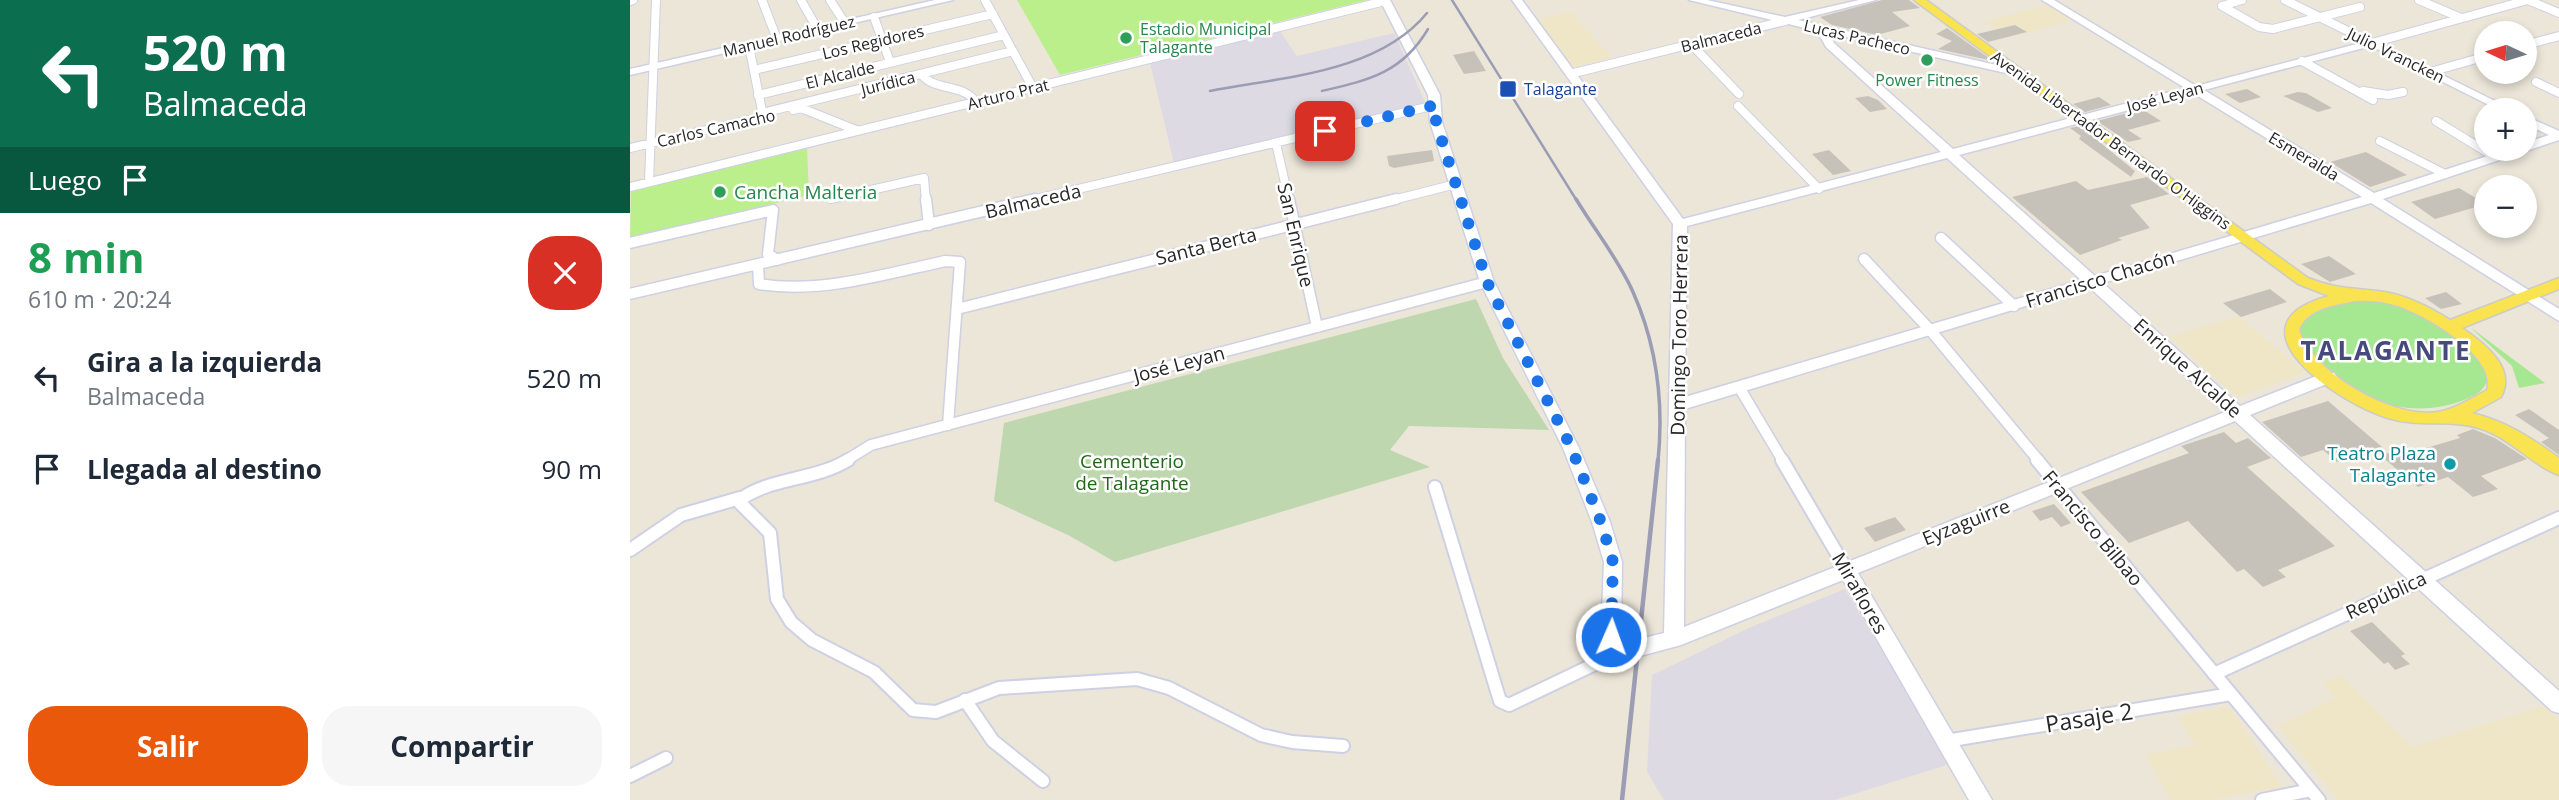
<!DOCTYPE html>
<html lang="es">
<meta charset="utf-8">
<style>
:root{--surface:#fff;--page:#f6f6f7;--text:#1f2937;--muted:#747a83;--accent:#ea580c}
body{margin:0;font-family:"Open Sans",sans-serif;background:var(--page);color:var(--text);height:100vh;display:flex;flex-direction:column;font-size:26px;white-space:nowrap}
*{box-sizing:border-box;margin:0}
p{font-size:23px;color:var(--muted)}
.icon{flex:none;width:38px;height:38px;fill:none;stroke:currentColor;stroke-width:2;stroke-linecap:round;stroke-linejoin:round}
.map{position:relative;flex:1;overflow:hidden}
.side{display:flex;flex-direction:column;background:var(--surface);width:630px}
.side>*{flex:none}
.guide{background:#0b6e4f;color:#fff;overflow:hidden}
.needle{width:46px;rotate:274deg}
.tools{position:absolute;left:1844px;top:21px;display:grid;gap:14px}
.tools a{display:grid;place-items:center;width:63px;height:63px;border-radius:50%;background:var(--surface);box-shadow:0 4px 10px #0003;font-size:35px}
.pin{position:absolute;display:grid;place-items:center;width:60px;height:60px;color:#fff;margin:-30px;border-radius:14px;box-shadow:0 4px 10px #0006}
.me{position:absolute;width:77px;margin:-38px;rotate:2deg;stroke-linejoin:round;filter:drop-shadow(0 0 5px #0008)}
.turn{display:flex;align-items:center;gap:24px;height:147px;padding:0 28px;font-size:32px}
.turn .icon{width:91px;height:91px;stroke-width:2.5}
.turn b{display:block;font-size:49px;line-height:60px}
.then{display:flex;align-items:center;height:66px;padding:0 28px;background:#0003;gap:14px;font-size:26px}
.round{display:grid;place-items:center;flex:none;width:74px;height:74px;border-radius:28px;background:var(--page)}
.summary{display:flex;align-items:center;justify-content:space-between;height:119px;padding:0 28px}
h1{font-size:42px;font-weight:700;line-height:52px;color:#1e9e55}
.primary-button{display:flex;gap:14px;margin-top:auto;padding:14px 28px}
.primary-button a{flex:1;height:80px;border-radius:28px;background:var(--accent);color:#fff;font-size:28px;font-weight:700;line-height:80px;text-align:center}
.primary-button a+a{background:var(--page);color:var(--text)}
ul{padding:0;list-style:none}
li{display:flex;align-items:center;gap:21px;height:91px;padding:0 28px}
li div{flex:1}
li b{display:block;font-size:26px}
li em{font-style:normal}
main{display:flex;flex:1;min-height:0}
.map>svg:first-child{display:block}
.industrial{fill:#dedae4}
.education{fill:#efe6c7}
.green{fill:#a6e791}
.cemetery{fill:#bed7af}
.pitch{fill:#bbef8c}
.building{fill:#c7c2b9}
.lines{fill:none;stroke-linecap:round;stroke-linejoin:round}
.street-far2-casing{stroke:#ced0e3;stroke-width:10}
.street-far1-casing{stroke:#ced0e3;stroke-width:13}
.street-casing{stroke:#ced0e3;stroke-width:16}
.secondary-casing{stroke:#ced0e3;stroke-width:3}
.primary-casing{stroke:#cbcbcb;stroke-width:3}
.street-far2{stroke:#fff;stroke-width:8}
.street-far1{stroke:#fff;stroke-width:10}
.street{stroke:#fff;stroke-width:12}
.secondary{fill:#fff;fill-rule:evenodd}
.primary{fill:#f9e350;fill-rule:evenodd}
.rail-far2{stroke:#9b9db4;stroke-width:2.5}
.rail-far1{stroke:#9b9db4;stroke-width:3.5}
.rail{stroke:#9b9db4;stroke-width:4.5}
.route{stroke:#1a73e8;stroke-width:12;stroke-dasharray:0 21.6}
.leisure-dot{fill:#2e9e5b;stroke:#fff;stroke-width:2.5}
.transit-dot{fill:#1a4fb4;stroke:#fff;stroke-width:2.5}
.culture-dot{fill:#0f9aa8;stroke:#fff;stroke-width:2.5}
.labels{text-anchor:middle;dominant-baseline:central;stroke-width:5;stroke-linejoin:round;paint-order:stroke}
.far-leisure-label{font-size:16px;fill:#27864d;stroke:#fff;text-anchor:start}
.far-street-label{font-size:16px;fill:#282828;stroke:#fff}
.far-transit-label{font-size:16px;fill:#164399;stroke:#fff;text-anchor:start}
.leisure-label{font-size:19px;fill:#27864d;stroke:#fff;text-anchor:start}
.street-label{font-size:19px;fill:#282828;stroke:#fff}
.culture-label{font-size:19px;fill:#0d838f;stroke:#fff;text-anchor:end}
.park-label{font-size:19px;fill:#1e6915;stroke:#fff}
.near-street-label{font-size:23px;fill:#282828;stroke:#fff}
.district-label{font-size:26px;font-weight:bold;letter-spacing:2px;fill:#464a7c;stroke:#fff}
</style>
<main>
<section class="side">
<div class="guide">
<div class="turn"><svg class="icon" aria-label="left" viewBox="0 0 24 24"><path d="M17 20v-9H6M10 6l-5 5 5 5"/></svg><div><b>520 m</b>Balmaceda</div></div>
<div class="then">Luego<svg class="icon" aria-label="arrive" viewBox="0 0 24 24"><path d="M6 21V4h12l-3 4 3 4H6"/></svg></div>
</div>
<div class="summary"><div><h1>8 min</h1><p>610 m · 20:24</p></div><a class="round" style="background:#d93025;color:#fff"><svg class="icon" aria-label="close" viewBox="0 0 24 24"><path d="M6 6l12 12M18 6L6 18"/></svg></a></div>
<ul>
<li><svg class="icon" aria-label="left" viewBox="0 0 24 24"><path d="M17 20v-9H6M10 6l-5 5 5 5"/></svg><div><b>Gira a la izquierda</b><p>Balmaceda</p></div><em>520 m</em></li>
<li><svg class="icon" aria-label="arrive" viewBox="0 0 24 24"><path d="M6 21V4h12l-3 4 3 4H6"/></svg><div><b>Llegada al destino</b></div><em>90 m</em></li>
</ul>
<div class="primary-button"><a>Salir</a><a>Compartir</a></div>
</section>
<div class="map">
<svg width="1929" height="800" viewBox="0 0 1929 800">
<rect width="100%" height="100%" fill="#ece6d9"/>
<path class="industrial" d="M650,31L667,56L764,33L796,104L544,163L520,63Z
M1215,589L1320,764L1205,800H1034L1017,772L1022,675L1121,627Z"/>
<path class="education" d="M1418,5L1443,20L1397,33L1385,25L1367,30L1355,21Z
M940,11L982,58L942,67L907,20Z
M1608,316L1675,372L1611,396L1604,395L1540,337Z
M1711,675L1782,747L1914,706L1929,720V800H1709L1648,726L1705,698L1693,683Z
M1600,707L1652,787L1580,800H1541L1515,754L1565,745L1548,716Z"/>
<path class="green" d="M1745,300C1789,307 1837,336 1859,376C1855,390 1847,395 1834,400C1783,420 1729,403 1692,364C1678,349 1670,345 1668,324C1692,306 1715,300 1745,300Z
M1840,327L1915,383L1889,388L1882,366Z"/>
<path class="cemetery" d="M846,299L873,358L919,430L779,426L760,450L800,467L485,562L440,536L364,501L374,423Z"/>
<path class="pitch" d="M387,0H737L430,75Z
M177,148L179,195L0,239L1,188Z"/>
<path class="building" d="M1252,0H1279L1290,8L1262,12L1280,26L1247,35L1202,25L1190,17Z
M1385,25L1397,32L1358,42L1347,34Z
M1317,28L1363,61L1308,49L1322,41L1306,34Z
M844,51L856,71L834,74L823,55Z
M1617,89L1631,97L1610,103L1595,94Z
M1668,92L1676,93L1702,108L1688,112L1653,96Z
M1238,96L1248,100L1257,109L1240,112L1225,98Z
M1469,97L1481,105L1455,112L1443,104Z
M1512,109L1531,121L1498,130L1512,139L1498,142L1467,121Z
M1450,126L1505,171L1501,177L1449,139L1451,136L1440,128Z
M802,150L804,161L764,168L759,166L757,156Z
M1199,150L1221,171L1203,175L1182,154Z
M1736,152L1777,175L1740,187L1700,162Z
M1517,177L1539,194L1500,205L1520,228L1488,238L1492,240L1450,255L1382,197L1446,181L1458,190Z
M1829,188L1856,204L1805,219L1781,202Z
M1699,256L1726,274L1700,282L1671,264Z
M1640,289L1657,302L1611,317L1593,303Z
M1816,292L1832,304L1811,309L1795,298Z
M1698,401L1752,447L1707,462L1693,450L1671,457L1632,422Z
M1899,409L1929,430V455L1911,442L1919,438L1885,415Z
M1843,429L1865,438L1897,459L1851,476L1868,489L1843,497L1818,477L1788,487L1744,450L1769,456L1830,438L1827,435Z
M1594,432L1606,443L1618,438L1641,458L1617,467L1705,546L1648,570L1656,577L1633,587L1614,569L1607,572L1558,521L1499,543L1451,492L1559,453L1551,446Z
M1424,504L1441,523L1431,527L1422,517L1410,521L1402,511Z
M1265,517L1276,530L1245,542L1234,528Z
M1742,622L1775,654L1771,656L1780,664L1765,670L1758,662L1754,664L1720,631Z"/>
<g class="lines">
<g class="street-far2-casing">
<path id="street-far2" d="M132,0L147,39
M171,0L188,30
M200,0L215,23
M355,0L403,88
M1655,0L1742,43L1898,0
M1789,0L1831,18
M1898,0L1929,13
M0,1L3,0
M1592,6L1629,27L1643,29L1730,7
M1592,6L1612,0
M244,17L260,62
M1061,44L1109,94
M1895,45L1929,36
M119,46L133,116
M1672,61L1743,100
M124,70L363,14
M1800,72L1857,56
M940,74L1155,21
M292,75C305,91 333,84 345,101
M1906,82L1929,93
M1733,91L1758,95L1773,92
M128,95L374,35
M1108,106L1189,189
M163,110L171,108L226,130
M132,113L383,51
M1806,121L1865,157
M1750,141L1815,174
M646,143L659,201
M0,148L140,115
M19,182L26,0
M0,187L755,1
M201,199L294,178L296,201
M397,201L806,105
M759,201L826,184"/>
</g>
<g class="street-far1-casing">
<path id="street-far1" d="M296,199L299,225
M659,199L687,327
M1311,238L1384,306
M0,243L143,210L138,254L147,260
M1234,259L1301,331L1409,461
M128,266L129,284C190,294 256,274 315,261L330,262L318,425
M0,294L405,199
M327,309L766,199
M1109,387L1153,461
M215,461L241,445L857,282"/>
</g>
<g class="street-casing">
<path id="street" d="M218,460C184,481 139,477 108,501L140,533L147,599L161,622L182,640L244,672L283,710L306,712L369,688L507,679L539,688L631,735L662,742L713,746
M1152,460L1216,569
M1407,460L1689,800
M805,487L870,701L879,705L988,653
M0,550L51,515L110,498
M1584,674L1929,518
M335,700L363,741L413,781
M1316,741L1601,694
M0,776L36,758
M1632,800L1681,790"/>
</g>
<g class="secondary-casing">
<path id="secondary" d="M305,0H323L0,75V69Z
M750,0H760L810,95L812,122L864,282L949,448L980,522L992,562L991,637L993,643L1034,633L1043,224L882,0H892L1053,219L1311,152L1196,47L1187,31L1059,0H1077L1155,17L1229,0H1246L1168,20L1393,71L1394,73L1389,76L1199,33L1204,43L1323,149L1555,88L1412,0H1424L1566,86L1742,40L1883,110H1869L1741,46L1574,90L1744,193L1879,149H1895V143L1919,135L1895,124V116L1929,131V140L1753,199L1929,309V321L1741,203L1473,283L1610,406L1694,373H1704L1707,377L1704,381L1620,415L1929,691V713L1922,711L1605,421L1228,573L1362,800H1339L1213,580L1051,645L988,662L981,659L971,637L974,562L962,522L933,448L850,282L800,122L798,95ZM1563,93L1732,197L1465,276L1329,155ZM1317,158L1451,280L1055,397L1057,226ZM1459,287L1595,412L1054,627L1055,409Z"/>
</g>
<g class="primary-casing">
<path id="primary" d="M1284,0H1296L1678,278C1711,291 1728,287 1760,293C1782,298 1801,308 1820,320L1929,278V289L1832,328C1854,343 1887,368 1871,397L1842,413C1875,421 1902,438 1929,458V475C1905,467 1883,441 1857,431C1824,417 1792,429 1758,418C1708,403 1592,325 1699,296L1668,284ZM1724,301C1738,300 1754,301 1768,306C1795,315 1867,356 1857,390C1842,398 1825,409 1808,412C1763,419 1684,374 1669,330C1677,308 1703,306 1724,301Z"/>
</g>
<use href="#street-far2" class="street-far2"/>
<use href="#street-far1" class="street-far1"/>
<use href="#street" class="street"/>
<use href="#secondary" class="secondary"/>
<use href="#primary" class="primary"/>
<path class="rail-far2" d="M822,0L947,201
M580,91C652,77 748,73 797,13
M692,91C739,80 772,73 798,29"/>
<path class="rail-far1" d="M946,199C964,229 989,260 1003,292C1027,346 1034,402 1028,461"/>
<path class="rail" d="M992,800L1028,460"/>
</g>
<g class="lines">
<path class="route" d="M695,131L806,105V122L857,282L941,447L971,522L983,562L981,637"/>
</g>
<g class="leisure-dot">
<circle cx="496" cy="38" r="7"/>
<circle cx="1297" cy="60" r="7"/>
<circle cx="90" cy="192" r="7"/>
</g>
<rect class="transit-dot" x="869" y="80" width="18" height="18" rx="3.5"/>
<circle class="culture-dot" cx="1820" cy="464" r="7"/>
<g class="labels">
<g class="far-leisure-label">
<text x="510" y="29">Estadio Municipal<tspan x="510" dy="18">Talagante</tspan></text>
<text x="1297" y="80" text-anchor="middle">Power Fitness</text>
</g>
<g class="far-street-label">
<text transform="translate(159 36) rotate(-13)">Manuel Rodríguez</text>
<text transform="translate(1091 37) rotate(-14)">Balmaceda</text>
<text transform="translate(1227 37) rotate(13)">Lucas Pacheco</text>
<text transform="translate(243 42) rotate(-13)">Los Regidores</text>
<text transform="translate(1766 55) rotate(26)">Julio Vrancken</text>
<text transform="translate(210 75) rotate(-14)">El Alcalde</text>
<text transform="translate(258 83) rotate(-14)">Jurídica</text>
<text transform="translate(378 94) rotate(-14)">Arturo Prat</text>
<text transform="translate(1535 97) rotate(-15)">José Leyan</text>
<text transform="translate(86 128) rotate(-13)">Carlos Camacho</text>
<text transform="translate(1481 140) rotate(36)">Avenida Libertador Bernardo O'Higgins</text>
<text transform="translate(1674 156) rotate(31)">Esmeralda</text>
</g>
<g class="far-transit-label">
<text x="894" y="89">Talagante</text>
</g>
<g class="leisure-label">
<text x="104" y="192">Cancha Malteria</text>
</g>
<g class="street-label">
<text transform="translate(403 201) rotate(-13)">Balmaceda</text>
<text transform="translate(666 235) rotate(77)">San Enrique</text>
<text transform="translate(576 246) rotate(-14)">Santa Berta</text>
<text transform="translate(1470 279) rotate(-17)">Francisco Chacón</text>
<text transform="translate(1049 335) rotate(-89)">Domingo Toro Herrera</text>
<text transform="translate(549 364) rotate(-15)">José Leyan</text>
<text transform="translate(1558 368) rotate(42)">Enrique Alcalde</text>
<text transform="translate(1336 522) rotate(-22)">Eyzaguirre</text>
<text transform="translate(1463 528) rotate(50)">Francisco Bilbao</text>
<text transform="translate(1230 593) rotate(60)">Miraflores</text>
<text transform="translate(1756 595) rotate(-25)">República</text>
</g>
<g class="culture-label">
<text x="1806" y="453">Teatro Plaza<tspan x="1806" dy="22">Talagante</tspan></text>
</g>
<g class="park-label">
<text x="502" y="461">Cementerio<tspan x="502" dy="22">de Talagante</tspan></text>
</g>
<g class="near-street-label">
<text transform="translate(1459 717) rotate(-9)">Pasaje 2</text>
</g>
<g class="district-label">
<text x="1756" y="350">TALAGANTE</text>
</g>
</g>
</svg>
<div class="tools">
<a><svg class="needle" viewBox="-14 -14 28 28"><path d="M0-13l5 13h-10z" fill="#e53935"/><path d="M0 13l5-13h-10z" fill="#747a83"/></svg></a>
<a>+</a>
<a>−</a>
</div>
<div class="pin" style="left:695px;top:131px;background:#d93025"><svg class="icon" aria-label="arrive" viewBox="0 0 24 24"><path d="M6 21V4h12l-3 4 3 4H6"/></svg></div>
<svg class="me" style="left:981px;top:637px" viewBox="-20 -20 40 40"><circle r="17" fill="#1a73e8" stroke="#fff" stroke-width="3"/><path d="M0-11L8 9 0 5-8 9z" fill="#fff"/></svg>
</div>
</main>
